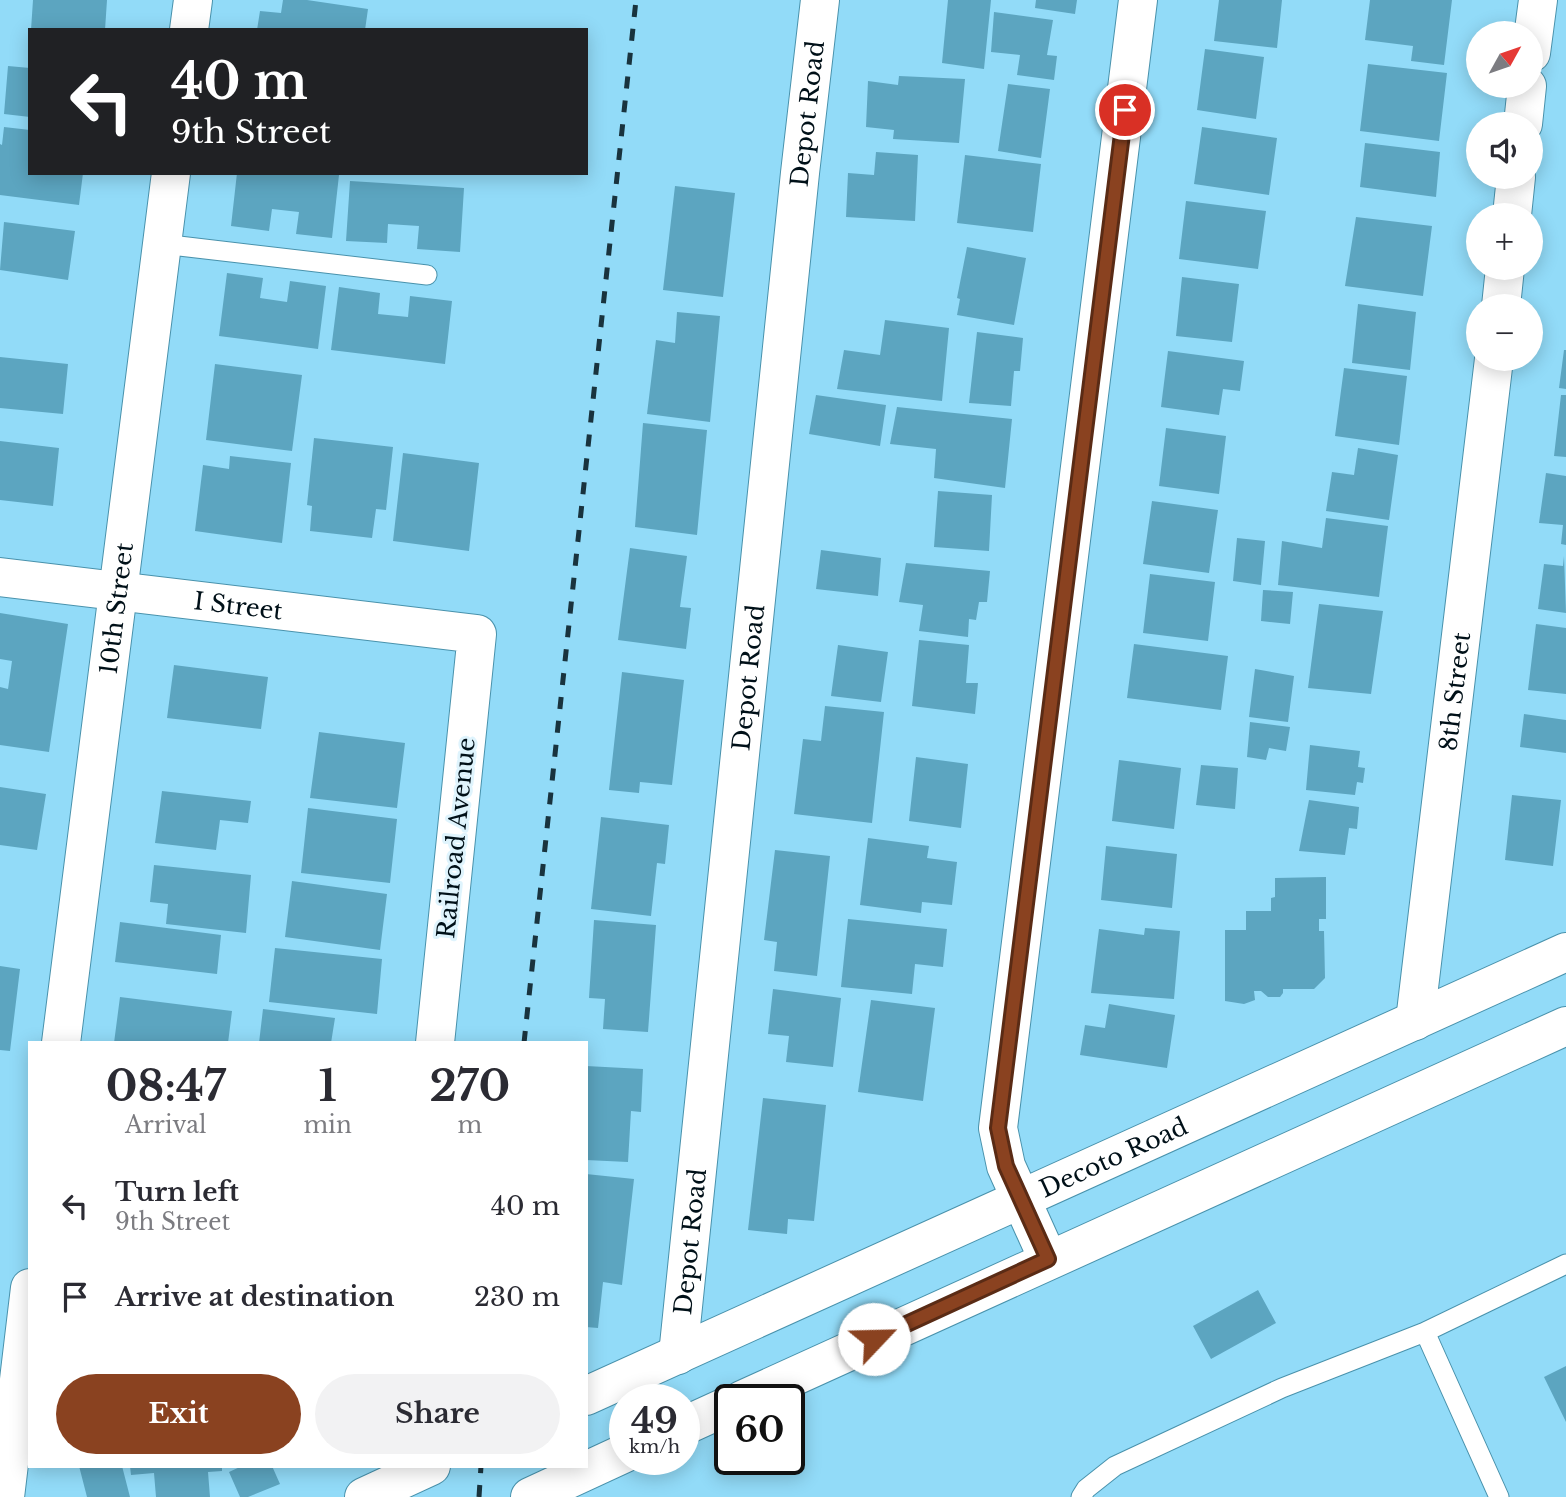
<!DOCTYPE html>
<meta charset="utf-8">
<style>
:root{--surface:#fff;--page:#f2f2f3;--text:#2b2b33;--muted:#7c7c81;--accent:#8a4220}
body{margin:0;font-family:"Libre Baskerville",serif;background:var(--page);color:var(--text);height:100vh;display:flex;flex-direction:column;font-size:26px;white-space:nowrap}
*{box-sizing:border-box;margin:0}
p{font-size:23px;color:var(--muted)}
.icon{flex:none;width:38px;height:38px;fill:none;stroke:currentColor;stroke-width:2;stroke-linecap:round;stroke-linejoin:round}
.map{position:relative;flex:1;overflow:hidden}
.panel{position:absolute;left:28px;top:1041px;width:560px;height:427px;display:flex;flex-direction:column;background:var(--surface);border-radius:0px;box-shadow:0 4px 18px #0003}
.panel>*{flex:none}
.top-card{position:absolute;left:28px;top:28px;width:560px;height:147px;border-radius:0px;box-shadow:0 4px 18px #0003;background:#202124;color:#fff;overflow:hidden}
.needle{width:46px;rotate:50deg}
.controls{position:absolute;left:1466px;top:21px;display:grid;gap:14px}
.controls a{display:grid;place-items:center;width:77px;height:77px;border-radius:50%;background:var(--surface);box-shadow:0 4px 18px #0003;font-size:35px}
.speed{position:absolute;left:609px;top:1384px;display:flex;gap:14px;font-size:35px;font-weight:700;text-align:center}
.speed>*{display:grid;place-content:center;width:91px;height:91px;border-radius:50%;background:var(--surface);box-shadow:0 4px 18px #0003;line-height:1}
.speed small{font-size:18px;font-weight:400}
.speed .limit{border:4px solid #111;border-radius:10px;background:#fff;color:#111}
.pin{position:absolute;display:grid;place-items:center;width:60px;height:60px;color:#fff;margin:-30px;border:4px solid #fff;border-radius:50%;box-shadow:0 2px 7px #0007}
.me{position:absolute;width:77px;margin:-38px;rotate:66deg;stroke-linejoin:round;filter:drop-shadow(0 0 5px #0008)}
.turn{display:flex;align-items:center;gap:24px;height:147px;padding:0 28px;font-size:32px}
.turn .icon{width:91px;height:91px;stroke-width:2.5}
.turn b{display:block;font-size:49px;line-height:60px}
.eta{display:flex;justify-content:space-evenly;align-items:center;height:119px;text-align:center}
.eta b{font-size:42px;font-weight:700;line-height:49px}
.cta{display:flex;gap:14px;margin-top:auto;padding:14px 28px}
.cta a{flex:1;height:80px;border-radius:42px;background:var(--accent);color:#fff;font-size:28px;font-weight:700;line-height:80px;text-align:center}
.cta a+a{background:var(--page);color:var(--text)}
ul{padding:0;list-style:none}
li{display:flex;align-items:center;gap:21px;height:91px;padding:0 28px}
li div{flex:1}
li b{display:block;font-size:26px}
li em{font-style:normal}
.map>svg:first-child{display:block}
.building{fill:#5ca5c0}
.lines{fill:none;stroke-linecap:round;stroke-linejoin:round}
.service-casing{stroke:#4992ac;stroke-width:21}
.minor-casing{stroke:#4992ac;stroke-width:40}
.primary-casing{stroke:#4992ac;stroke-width:40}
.service{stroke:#fff;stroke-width:19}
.minor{stroke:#fff;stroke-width:38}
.primary{stroke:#fff;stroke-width:38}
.rail{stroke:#19333e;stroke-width:5;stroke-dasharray:12 12;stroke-linecap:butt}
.route-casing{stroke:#5a2b15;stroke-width:18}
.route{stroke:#8a4220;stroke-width:12}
.labels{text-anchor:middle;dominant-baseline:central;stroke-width:6;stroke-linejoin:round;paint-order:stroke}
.street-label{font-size:24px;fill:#001018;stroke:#dff4fd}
</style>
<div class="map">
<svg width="1566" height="1497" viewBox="0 0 1566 1497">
<rect width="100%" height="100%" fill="#92dbf8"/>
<path class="building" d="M33,0H107L105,30H31Z
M283,0H307L368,9L365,30H257L260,11L281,13Z
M948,0H991L984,69L942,63Z
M1036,0H1077L1075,14L1035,8Z
M1219,0H1282L1277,48L1214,41Z
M1370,0H1452L1444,65L1411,61L1413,46L1365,40Z
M994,12L1053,20L1047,55L1057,56L1054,80L1017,75L1020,55L991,52Z
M1205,49L1264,57L1256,119L1197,110Z
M1368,64L1447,73L1439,141L1360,131Z
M8,66L30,68V117L4,114Z
M899,76L965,79L959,143L893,139L894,130L866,127L868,81L898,85Z
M1008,84L1050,89L1041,158L998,151Z
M4,127L30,130V173H83L79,205L0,195V144L2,145Z
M1202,127L1277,138L1269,195L1194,184Z
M1365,143L1440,152L1436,197L1360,187Z
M876,152L918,155L915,221L846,217L848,173L874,175Z
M965,155L1041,164L1033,232L957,223Z
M237,173H321L339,175L332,238L296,234L299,212L272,209L269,231L231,226Z
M350,181L464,188L460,252L417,249L419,226L388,224L387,243L346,241Z
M675,186L735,193L723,297L663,290Z
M1186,201L1266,211L1258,269L1179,259Z
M1356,217L1432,226L1423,296L1345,286Z
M4,222L75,231L68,280L0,270Z
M967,247L1026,258L1014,325L957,315L960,299L957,298Z
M227,273L263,278L260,298L287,302L290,281L326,286L318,349L219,336Z
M1182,277L1239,284L1232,342L1176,336Z
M339,287L380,293L378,314L408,317L410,296L452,301L445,364L331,350Z
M1358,304L1416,312L1410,370L1352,363Z
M677,312L720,316L710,422L647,414L656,340L675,343Z
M885,320L949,328L942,401L837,389L844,350L880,355Z
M977,332L1023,338L1020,371H1014L1011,406L969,403Z
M1564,350H1566V389L1559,388Z
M1168,351L1244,361L1240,391L1223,389L1219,415L1161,407Z
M0,357L68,364L63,414L0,408Z
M215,364L302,375L292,451L206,440Z
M1344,368L1407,376L1399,445L1335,436Z
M816,395L886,405L880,446L809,434Z
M1561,395H1566V457L1554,456Z
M897,407L1012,419L1005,488L934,478L936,449L890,444Z
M643,423L707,430L697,535L635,527Z
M1166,428L1226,436L1219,494L1159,486Z
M314,438L393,447L386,510L376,509L372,538L310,531L312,506L307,505Z
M0,441L59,448L53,506L0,500Z
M1358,448L1398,455L1389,520L1326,511L1332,472L1354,475Z
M403,453L479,463L469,551L393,541Z
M230,456L291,463L282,543L195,531L203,465L229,469Z
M1546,473L1566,476V545L1561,544L1563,525L1539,523Z
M938,491L992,495L989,551L934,547Z
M1152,501L1218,510L1209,573L1143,564Z
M1326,518L1388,526L1379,597L1278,585L1282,541L1322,548Z
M1237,538L1265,541L1261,585L1233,581Z
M630,548L687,556L680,607L691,608L686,649L618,640Z
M821,550L881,558L878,596L816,589Z
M1564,556L1566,613L1538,609L1544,564L1563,566Z
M906,563L990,571L987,602H979L976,620L969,619L968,637L919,631L923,605L899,602Z
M1150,574L1215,582L1208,641L1143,633Z
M1263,590L1293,592L1290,624L1261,621Z
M1319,604L1383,611L1371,694L1308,688Z
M0,613L68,624L49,752L0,745V687L8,689L12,661L0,659Z
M1536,624L1566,628V694L1528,690Z
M919,640L969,645L966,683H978L975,714L912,706Z
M1134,644L1228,656L1221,710L1127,698Z
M838,645L888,652L881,702L831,696Z
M174,665L268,677L261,729L167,718Z
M1255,669L1294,676L1288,722L1249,717Z
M622,672L684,680L672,785L640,782L639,793L609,790Z
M825,706L884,712L872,823L794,814L803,739L821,741Z
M1524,714L1566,720V753L1520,747Z
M1250,722L1290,727L1286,751L1269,748L1266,760L1247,757Z
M319,732L405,743L397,808L310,798Z
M1310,745L1360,751L1358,767L1365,768L1363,783L1357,782L1355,795L1306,790Z
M916,757L968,764L961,828L909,821Z
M1119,760L1181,768L1174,829L1112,821Z
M1201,765L1238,768L1235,809L1196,805Z
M0,787L46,794L37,850L0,845Z
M162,791L251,801L248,823L220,820L216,850L155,843Z
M1512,795L1561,800L1553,866L1505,860Z
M1309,800L1359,807L1357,829L1349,828L1345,855L1299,851Z
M308,808L397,819L390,883L301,873Z
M601,817L669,825L665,864L657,863L651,916L591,909Z
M868,838L929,846L927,858L957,862L952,905L922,902L921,913L860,905Z
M1106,846L1177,854L1172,908L1101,900Z
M775,850L830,856L817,976L774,971L777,942L764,940Z
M154,865L251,875L246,933L166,924L168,904L150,902Z
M1326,877V919H1319V931H1324L1325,978L1314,989H1283V993L1280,997H1268L1261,991H1254L1255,1000L1244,1004L1225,1001V930H1246V911H1271V898L1275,897V878Z
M292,881L387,894L380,950L285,937Z
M848,919L947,929L943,967L915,964L912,994L841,987Z
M594,920L656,925L648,1032L603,1029L605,999L589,998Z
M120,922L221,935L217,974L115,962Z
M1145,928L1180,931L1174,999L1091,993L1099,929L1144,935Z
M275,948L382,959L377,1014L269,1002Z
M0,966L20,969L10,1051L0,1050Z
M773,989L841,998L833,1067L786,1062L789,1036L768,1034Z
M120,997L232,1011L228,1043H114Z
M871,1000L935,1008L923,1101L858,1092Z
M1109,1004L1175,1015L1167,1068L1080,1055L1085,1025L1105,1028Z
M263,1009L335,1018L331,1043H259Z
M586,1066L643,1069L641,1112L631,1111L628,1162L586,1160Z
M763,1098L826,1105L814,1221L788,1219L787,1234L748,1230Z
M586,1174L634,1179L622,1285L603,1282L598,1328L586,1327Z
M1258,1290L1276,1323L1211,1359L1193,1326Z
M1566,1366V1422L1544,1377Z
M79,1466H122L130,1497H87Z
M130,1466H222V1471L208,1472L210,1497H156L154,1473L131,1475Z
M242,1466H272L280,1484L248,1497H240L229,1472Z"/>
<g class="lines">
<g class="service-casing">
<path id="service" d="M162,244L427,275
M1081,1497L1086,1489L1115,1466L1282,1388L1425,1332
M1499,1497L1425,1332L1566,1264"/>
</g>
<g class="minor-casing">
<g id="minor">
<path d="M189,30L193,0"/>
<path d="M1531,53L1538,0"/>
<path d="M1523,124L1527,86"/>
<path d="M1512,215L1516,177"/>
<path d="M1501,306L1505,268"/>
<path id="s1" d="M0,577L477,634L435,1043"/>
<path id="s2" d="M1415,1021L1494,359"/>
<path id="s3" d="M61,1043L171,173"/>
<path d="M1048,1259L1006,1166L998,1128L1138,0"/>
<path id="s4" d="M678,1355L800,173L820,0"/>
<path d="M5,1497L30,1288"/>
</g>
</g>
<g class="primary-casing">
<g id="primary">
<path id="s5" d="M586,1396L1566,952"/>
<path d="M742,1400L1566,1026"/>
<path d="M684,1426L730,1405"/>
<path d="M364,1497L431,1466"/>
<path d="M530,1497L625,1453"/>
</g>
</g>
<use href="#service" class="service"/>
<use href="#minor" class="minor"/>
<use href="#primary" class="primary"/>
<path class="rail" d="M524,1043L636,0
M479,1497L481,1466"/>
</g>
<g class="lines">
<g class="route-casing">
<path id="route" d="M874,1339L1048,1259L1006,1166L998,1128L1125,110"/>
</g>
<use href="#route" class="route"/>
</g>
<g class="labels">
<g class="street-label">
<text stroke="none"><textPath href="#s4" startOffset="1248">Depot Road</textPath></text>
<text stroke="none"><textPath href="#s1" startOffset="240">I Street</textPath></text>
<text stroke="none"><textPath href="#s3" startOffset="438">10th Street</textPath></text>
<text stroke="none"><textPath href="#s4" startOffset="681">Depot Road</textPath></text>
<text stroke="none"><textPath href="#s2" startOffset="332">8th Street</textPath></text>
<text transform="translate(456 838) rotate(-84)">Railroad Avenue</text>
<text stroke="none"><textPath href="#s5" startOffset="579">Decoto Road</textPath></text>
<text stroke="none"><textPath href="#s4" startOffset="114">Depot Road</textPath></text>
</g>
</g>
</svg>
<div class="controls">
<a><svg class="needle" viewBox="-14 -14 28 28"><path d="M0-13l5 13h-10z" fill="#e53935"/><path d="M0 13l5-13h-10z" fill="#7c7c81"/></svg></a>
<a><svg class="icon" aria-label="sound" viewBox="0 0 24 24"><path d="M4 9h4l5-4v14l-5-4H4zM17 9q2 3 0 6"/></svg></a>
<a>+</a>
<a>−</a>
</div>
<div class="speed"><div>49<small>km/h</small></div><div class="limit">60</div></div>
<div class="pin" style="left:1125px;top:110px;background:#d93025"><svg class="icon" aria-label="arrive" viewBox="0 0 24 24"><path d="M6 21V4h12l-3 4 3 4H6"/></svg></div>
<svg class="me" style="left:874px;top:1339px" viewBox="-20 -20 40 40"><circle r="19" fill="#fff"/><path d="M0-13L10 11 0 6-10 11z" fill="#8a4220"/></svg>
<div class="top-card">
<div class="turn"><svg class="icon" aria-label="left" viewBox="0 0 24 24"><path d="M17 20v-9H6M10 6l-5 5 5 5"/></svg><div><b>40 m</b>9th Street</div></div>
</div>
<section class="panel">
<div class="eta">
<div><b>08:47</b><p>Arrival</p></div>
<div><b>1</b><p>min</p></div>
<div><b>270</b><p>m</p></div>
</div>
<ul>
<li><svg class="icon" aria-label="left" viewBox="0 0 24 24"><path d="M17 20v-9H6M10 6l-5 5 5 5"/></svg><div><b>Turn left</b><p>9th Street</p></div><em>40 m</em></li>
<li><svg class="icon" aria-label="arrive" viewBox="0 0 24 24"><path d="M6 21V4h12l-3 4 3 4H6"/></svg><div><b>Arrive at destination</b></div><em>230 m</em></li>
</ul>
<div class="cta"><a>Exit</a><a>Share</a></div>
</section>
</div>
